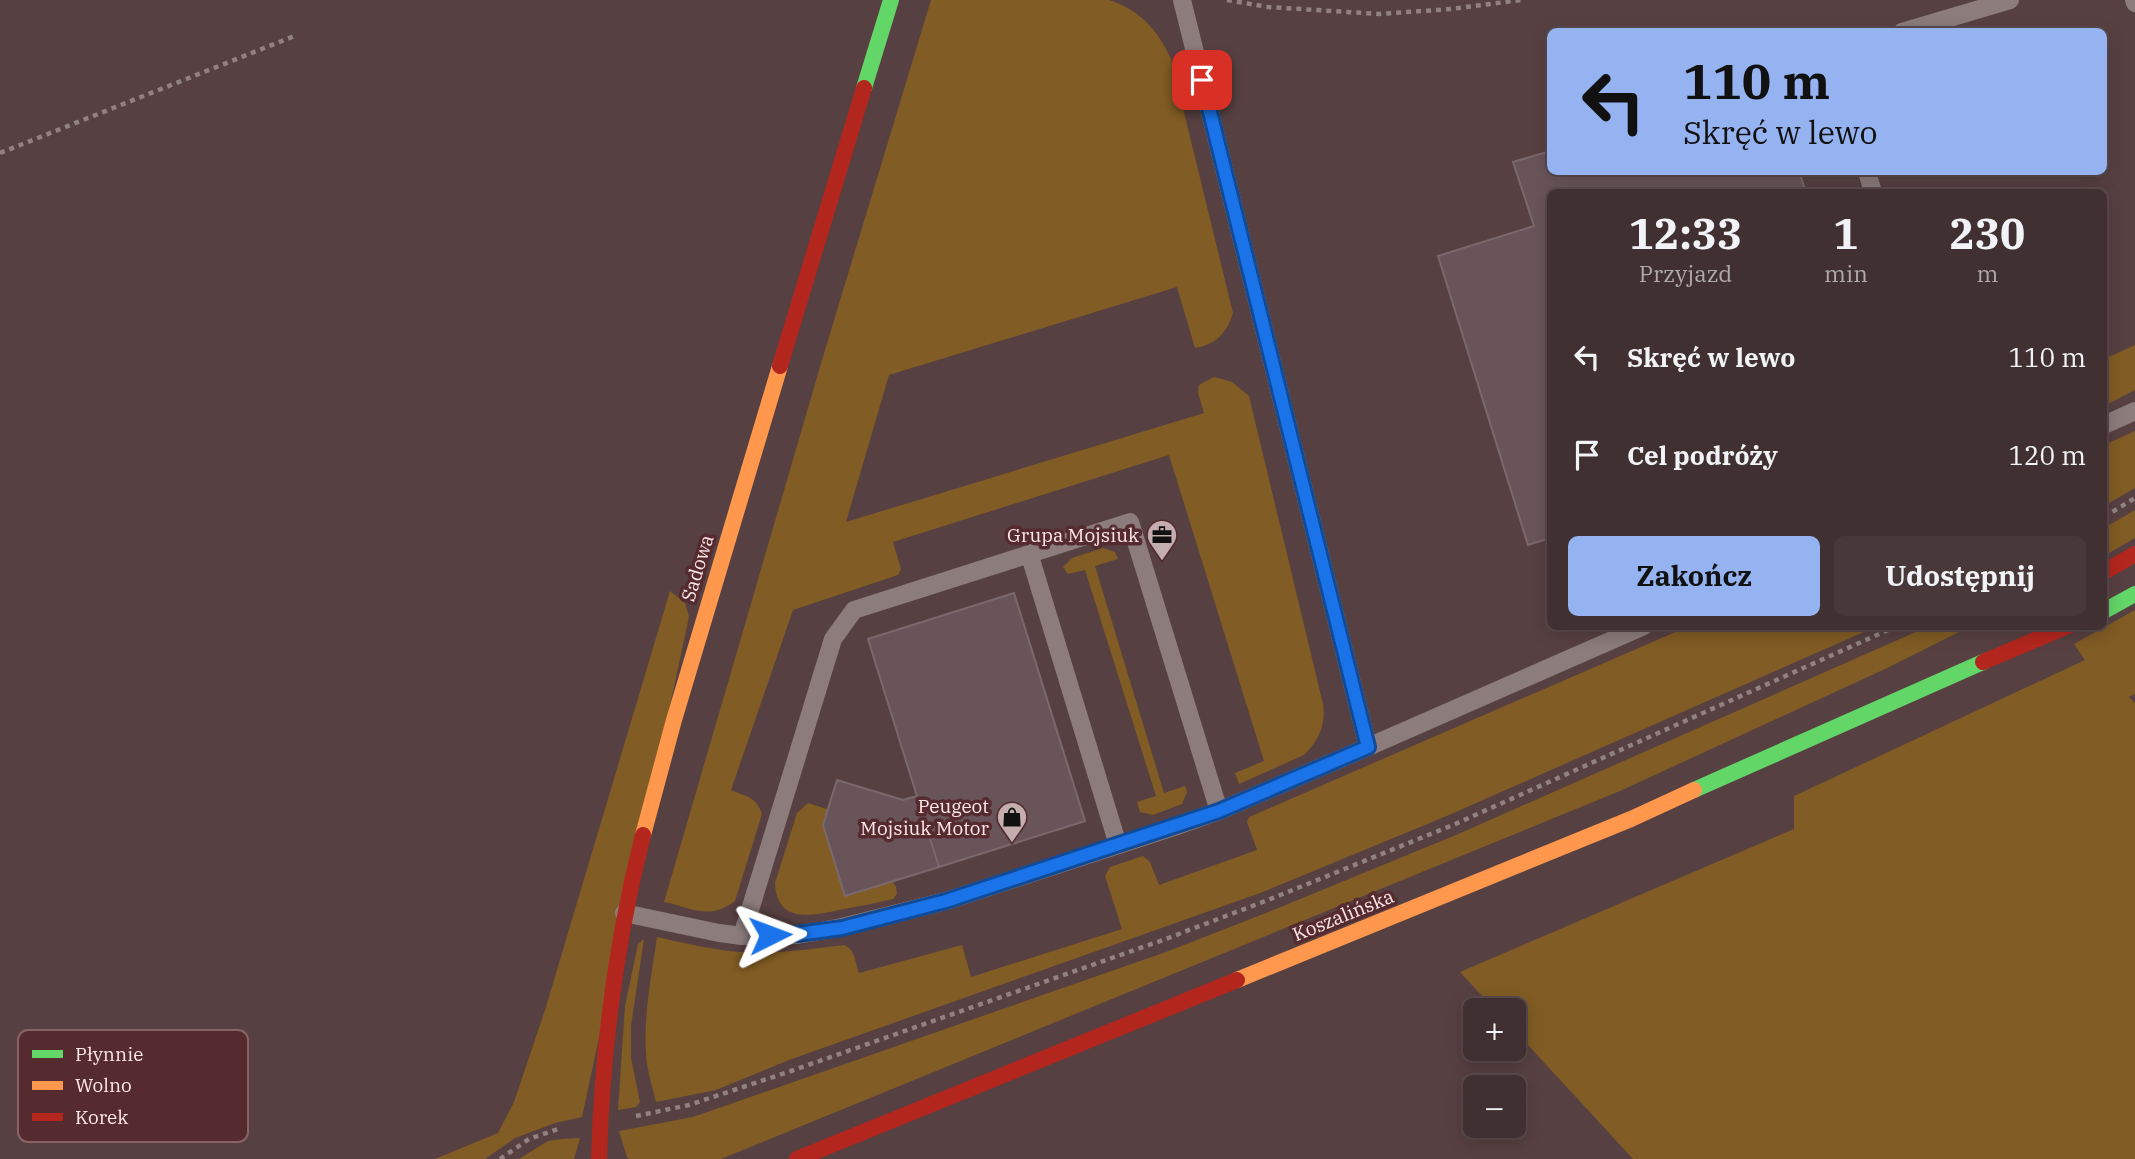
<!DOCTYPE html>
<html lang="pl">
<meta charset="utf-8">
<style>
:root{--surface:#413031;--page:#483839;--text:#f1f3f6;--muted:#aea9ab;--line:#5a4b4d;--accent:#95b2f1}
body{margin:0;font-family:"IBM Plex Serif",serif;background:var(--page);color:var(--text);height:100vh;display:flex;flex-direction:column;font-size:26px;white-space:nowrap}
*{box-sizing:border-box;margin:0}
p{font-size:23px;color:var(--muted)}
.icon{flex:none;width:38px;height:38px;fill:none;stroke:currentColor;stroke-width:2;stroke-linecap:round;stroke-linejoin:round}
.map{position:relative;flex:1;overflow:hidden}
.side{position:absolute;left:1547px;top:189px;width:560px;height:441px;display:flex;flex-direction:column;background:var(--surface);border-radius:10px;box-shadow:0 4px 18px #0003,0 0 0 2px var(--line)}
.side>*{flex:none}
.banner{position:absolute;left:1547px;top:28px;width:560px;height:147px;border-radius:10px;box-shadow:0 4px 18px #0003,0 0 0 2px var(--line);background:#95b2f1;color:#111;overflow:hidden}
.fabs{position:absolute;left:1463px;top:998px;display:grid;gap:14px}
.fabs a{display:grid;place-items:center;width:63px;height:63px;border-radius:10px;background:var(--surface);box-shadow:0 4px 18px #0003,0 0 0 2px var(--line);font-size:35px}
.pin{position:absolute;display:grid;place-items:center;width:60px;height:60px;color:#fff;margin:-30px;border-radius:14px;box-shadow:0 4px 10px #0006}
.me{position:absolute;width:77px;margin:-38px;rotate:87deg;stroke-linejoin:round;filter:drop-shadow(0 0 5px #0008)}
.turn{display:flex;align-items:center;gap:24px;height:147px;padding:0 21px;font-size:32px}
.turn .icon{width:91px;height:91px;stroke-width:2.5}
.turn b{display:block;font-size:49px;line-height:60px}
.eta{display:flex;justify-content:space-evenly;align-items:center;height:119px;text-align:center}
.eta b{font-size:42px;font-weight:700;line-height:49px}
.button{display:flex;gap:14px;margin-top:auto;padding:14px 21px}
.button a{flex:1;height:80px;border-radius:10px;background:var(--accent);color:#111;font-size:28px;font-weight:700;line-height:80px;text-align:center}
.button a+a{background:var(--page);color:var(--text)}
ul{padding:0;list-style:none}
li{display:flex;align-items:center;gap:21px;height:98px;padding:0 21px}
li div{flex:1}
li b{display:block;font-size:26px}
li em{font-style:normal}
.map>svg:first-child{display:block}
.green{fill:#815c24}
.building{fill:#695559;stroke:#7b686c;stroke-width:2}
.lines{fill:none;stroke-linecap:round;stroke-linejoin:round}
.path{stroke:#918182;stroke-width:4.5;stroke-dasharray:5 5;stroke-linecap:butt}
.lane{stroke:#8c7c7c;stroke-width:18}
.fast{stroke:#63d668;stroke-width:16}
.slow{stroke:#ff974d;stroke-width:16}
.jam{stroke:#b3261e;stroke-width:16}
.route-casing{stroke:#114b97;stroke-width:18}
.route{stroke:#1a73e8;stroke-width:12}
.labels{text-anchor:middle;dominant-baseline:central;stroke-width:7;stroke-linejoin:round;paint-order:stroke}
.poi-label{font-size:19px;fill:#fee7e8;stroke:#552b2f;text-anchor:end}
.street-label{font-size:19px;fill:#fee7e8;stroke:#552b2f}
.key{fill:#552b2f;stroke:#886366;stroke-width:2}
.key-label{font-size:19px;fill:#fee7e8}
</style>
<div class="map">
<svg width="2135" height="1159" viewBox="0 0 2135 1159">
<rect width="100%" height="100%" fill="#574041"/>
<path class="green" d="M931,0H1109C1140,10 1158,30 1171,59L1233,313C1227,333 1215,345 1195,348L1177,287L889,375L846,522L1204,413L1198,393L1199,385L1214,377L1232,382L1249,396L1323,704C1326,725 1319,740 1304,755L1239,784L1235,773L1264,761L1169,455L893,542L901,569L898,575L793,610L731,790C746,797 756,796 762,814L735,901C711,919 696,910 669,903L664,902L822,360Z
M2135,345V390L2104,406V359Z
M2135,431V488L2104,506V445Z
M2135,510V538L2104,556V528Z
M1103,548L1115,552L1118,559L1095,566L1164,793L1185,786L1187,792L1182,804L1153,815L1140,812L1137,802L1156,796L1085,570L1068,574L1063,567L1072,558Z
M670,591L685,603L689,617L582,1117L555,1123L515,1138L485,1159H435L498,1133L514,1102L545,1010Z
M2135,610V694L2129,697L2135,703V1159H1633L1514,1030V1010H1495L1460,972L1794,829V796L2085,660L2074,644Z
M1687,627H1875L1449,815L1263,892L789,1060L716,1090L656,1102C653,1090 649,1077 647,1064C642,1022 651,979 657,937C679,942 701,947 722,950C762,956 804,950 844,945C856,950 855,963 859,973L962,945L971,977L1122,929L1105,876L1110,867L1143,856L1150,862L1159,885L1257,850L1247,822L1249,817Z
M1927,627H1969L1885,669L1620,791L721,1159H629L627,1157L619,1131L693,1117L1166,952L1271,911L1456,835Z
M808,803L849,816L896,887L897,894L893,899C877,903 860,906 844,909C815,915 777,926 775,883L797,813Z
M644,939L631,1026V1058L640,1102L636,1107L618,1110L625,1006L638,944Z
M562,1139L580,1138L574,1159H519L548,1141Z"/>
<path class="building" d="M1550,151V172H1694L1695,175L1708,172H1799L1806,192H1550V538L1528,545L1438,256L1534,226L1513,162Z
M1014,593L1085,821L939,867L868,639Z
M837,780L903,800L917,796L939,867L845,896L823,825Z"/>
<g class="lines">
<path class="path" d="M1227,0L1268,7L1379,14L1451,9L1521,0
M0,153L297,35
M2104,517L2135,498
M636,1116L689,1105L791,1071L1163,940L1268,900L1453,825L1897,626
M500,1159L529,1139L561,1128"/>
<path class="lane" d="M2134,0L2135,3
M1902,32L2010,0
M1867,172L1873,192
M2104,425L2135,411
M1029,553L1118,845
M1368,747L1644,626
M624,913L719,933L742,936L798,935L842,927L946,901L1174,827L1219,811L1368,747L1182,0
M742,936L833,639L854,610L1130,522L1219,811"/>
<path class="fast" d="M864,88L891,0
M2104,611L2135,594
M1694,790L1983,662"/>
<path class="slow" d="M643,835L674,720L780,366
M1237,980L1631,819L1694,790"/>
<path class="jam" d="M780,366L864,88
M2104,572L2135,554
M1983,662L2068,626
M599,1159C602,1049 616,942 643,835
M797,1159L1237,980"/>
</g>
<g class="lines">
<g class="route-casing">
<path id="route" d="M770,935L798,934L842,928L946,901L1219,811L1368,747L1202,80"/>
</g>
<use href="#route" class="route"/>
</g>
<defs>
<g id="office-pin" transform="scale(1.575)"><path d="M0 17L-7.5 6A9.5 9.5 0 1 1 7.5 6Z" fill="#c4adae" stroke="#552b2f"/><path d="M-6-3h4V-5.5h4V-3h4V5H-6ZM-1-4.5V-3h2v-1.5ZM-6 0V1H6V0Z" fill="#111"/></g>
<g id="shop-pin" transform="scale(1.575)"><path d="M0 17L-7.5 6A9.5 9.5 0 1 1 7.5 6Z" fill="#c4adae" stroke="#552b2f"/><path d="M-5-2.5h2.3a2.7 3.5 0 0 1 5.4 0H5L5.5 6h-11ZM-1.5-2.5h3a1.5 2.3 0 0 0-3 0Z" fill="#111"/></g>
</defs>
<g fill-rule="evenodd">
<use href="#office-pin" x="1162" y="535"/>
<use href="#shop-pin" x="1012" y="817"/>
</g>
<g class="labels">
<g class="poi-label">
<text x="1139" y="535">Grupa Mojsiuk</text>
<text x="989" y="806">Peugeot<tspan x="989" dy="22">Mojsiuk Motor</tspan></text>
</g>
<g class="street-label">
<text transform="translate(697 568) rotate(-73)">Sadowa</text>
<text transform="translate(1343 915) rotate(-22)">Koszalińska</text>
</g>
</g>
<rect x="18" y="1030" width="230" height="112" rx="10" class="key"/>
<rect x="32" y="1050" width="31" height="8" fill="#63d668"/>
<rect x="32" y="1081" width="31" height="9" fill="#ff974d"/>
<rect x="32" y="1113" width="31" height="8" fill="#b3261e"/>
<g class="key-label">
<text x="75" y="1061">Płynnie</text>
<text x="75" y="1092">Wolno</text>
<text x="75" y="1124">Korek</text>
</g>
</svg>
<div class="fabs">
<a>+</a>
<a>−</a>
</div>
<div class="pin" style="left:1202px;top:80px;background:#d93025"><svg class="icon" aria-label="arrive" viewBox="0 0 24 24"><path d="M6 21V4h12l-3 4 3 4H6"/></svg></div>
<svg class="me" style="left:770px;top:935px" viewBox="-20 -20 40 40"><path d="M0-17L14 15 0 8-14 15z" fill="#1a73e8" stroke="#fff" stroke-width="4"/></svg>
<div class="banner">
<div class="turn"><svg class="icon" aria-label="left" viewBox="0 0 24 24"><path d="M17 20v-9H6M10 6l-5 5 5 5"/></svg><div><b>110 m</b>Skręć w lewo</div></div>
</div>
<section class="side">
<div class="eta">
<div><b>12:33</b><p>Przyjazd</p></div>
<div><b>1</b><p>min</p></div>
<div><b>230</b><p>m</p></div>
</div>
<ul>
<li><svg class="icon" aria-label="left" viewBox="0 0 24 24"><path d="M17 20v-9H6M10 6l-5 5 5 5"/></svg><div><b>Skręć w lewo</b></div><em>110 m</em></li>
<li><svg class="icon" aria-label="arrive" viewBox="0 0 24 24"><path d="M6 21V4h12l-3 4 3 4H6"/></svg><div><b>Cel podróży</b></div><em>120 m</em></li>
</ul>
<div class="button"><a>Zakończ</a><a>Udostępnij</a></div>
</section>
</div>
